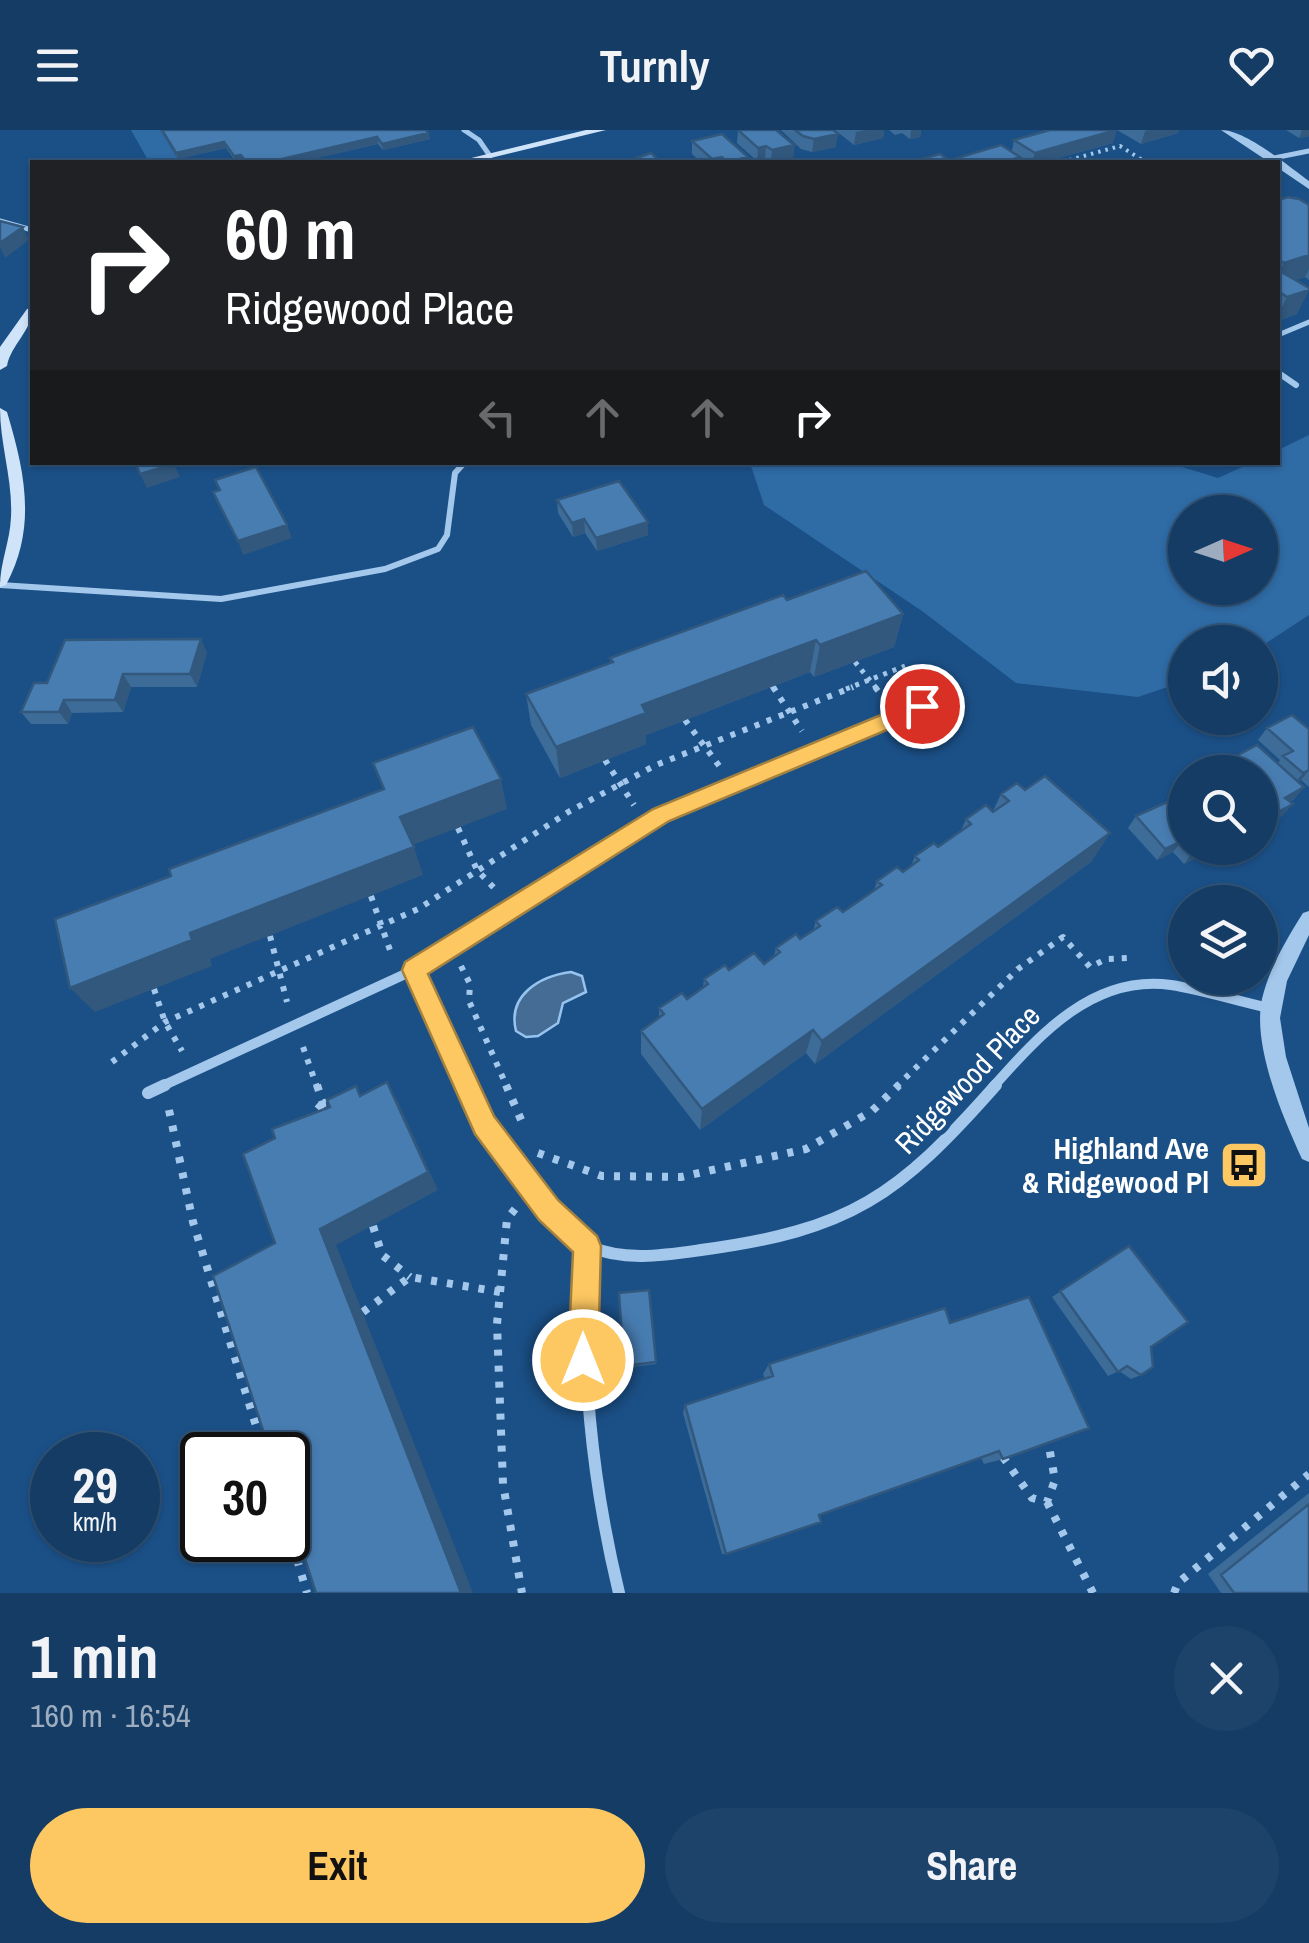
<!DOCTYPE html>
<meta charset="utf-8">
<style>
:root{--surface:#143c65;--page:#1d436b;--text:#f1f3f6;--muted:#9dadbf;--line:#335679;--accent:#fdc761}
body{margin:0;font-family:"Archivo Narrow",sans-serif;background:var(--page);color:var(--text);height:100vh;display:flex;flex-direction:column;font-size:38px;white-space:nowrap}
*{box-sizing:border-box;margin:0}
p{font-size:32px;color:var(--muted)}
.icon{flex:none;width:55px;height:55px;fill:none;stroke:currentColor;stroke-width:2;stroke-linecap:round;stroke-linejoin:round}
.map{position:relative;height:1463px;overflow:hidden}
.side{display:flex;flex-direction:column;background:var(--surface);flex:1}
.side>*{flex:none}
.hud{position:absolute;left:30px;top:30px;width:1250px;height:305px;border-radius:0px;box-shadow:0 2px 8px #0004,0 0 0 2px var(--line);background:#202124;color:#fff;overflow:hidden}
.needle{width:65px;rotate:87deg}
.fabs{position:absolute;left:1168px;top:365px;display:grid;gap:20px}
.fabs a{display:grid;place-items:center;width:110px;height:110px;border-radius:50%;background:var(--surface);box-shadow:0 2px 8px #0004,0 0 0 2px var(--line);font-size:50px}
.speed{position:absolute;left:30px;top:1302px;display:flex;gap:20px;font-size:50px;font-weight:700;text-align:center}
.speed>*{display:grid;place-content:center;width:130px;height:130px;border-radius:50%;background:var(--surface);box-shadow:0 2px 8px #0004,0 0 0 2px var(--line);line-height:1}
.speed small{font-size:25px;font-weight:400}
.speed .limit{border:5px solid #111;border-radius:15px;background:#fff;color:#111}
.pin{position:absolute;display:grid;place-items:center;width:85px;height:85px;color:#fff;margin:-42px;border:5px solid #fff;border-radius:50%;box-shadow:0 2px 10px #0007}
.me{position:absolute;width:110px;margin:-55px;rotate:0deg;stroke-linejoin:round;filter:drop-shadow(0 0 8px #0008)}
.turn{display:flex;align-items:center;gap:35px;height:210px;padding:0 30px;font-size:45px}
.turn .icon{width:130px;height:130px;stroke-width:2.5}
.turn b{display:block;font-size:70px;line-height:85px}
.lanes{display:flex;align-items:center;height:95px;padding:0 30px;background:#0003;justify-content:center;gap:50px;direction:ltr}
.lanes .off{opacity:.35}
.round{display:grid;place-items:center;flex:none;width:105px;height:105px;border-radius:52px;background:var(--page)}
.overview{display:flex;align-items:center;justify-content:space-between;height:170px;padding:0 30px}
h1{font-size:60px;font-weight:700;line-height:75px}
.cta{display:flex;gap:20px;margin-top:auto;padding:20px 30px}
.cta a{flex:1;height:115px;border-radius:60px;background:var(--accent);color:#111;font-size:40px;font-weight:700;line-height:115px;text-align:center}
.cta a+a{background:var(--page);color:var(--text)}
header{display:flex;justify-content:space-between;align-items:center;height:130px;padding:0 30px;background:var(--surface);font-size:45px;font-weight:700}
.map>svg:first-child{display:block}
.green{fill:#2f6ba5;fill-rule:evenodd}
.water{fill:#456c94;stroke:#97c4ee;stroke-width:2.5}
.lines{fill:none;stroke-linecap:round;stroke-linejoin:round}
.path-far3{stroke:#a4c8ec;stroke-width:4;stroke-dasharray:2.5 5;stroke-linecap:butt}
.path-far2{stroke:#a4c8ec;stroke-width:5;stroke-dasharray:4 6;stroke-linecap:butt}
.path-far1{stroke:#a4c8ec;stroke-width:6;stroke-dasharray:5 8;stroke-linecap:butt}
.path{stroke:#a4c8ec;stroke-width:8;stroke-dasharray:6 10;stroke-linecap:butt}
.service-far1{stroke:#a4c8ec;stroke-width:5}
.service{stroke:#a4c8ec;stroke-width:6}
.minor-far1{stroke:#a4c8ec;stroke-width:10}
.minor{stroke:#a4c8ec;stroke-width:12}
.tertiary{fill:#a4c8ec;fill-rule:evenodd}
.secondary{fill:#d0e4f9;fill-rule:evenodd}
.wall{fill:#3e6c99}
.shaded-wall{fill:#32587d}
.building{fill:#487db2;stroke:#32587d;stroke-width:2.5}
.route{fill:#fdc761;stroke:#a4813f;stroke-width:2.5}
.labels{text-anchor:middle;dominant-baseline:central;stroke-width:10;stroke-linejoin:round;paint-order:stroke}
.street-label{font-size:30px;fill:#fff;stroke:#1b5087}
.poi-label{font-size:30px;font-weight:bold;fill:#fff;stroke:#1b5087;text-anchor:end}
</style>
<header><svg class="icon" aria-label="menu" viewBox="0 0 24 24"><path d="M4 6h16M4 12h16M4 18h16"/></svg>Turnly<svg class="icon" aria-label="heart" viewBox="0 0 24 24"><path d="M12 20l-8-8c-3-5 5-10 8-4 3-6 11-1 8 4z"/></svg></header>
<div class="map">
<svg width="1309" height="1463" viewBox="0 0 1309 1463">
<rect width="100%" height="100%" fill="#1b5087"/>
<path class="green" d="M131,0H160L179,31L149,32Z
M1309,305V485L1260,517V512H1185V551L1138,567L1016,553L922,481L764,375L750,333L1166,332L1218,348L1251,333L1278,332V320ZM1185,382H1260V458H1185Z"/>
<path class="water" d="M571,842L582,846L586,862L563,873L558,893L538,906L526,907L516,901C507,865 540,846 571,842Z"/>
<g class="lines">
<path class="path-far3" d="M1062,32L1120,16L1144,31"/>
<path class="path-far2" d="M855,532L877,559
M772,556L774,559
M846,559L905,536"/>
<path class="path-far1" d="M773,557L802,601
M875,557L882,566
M685,590L720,637
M605,630L634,675
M458,698L477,740L496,760
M371,766L392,826
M270,806L287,872
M461,836L470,854L469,871L507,957
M154,859L165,892L182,921
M303,917L317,957
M112,932L165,892L418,779L570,681L656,635L853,557
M896,957L1018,839L1063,807L1090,837L1106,829L1129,828"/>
<path class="path" d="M317,955L323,973L335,972
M506,955L525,999
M169,980L193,1092L265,1325
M307,991L323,973
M538,1023L602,1046L681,1047L806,1019L872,981L899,955
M515,1079L507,1089L497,1194L503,1354L522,1463
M373,1096L382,1125L410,1147
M363,1182L410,1147L500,1162
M1003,1327L1032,1368L1047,1372L1055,1350L1048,1311
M1047,1372L1093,1463
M288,1399L307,1463
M1174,1463L1178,1453L1309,1344"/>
<path class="service-far1" d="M464,0L479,10L490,26
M1269,29L1309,21
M0,91L32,100
M1278,205L1309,192
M1278,243L1284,247"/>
<path class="service" d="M1280,244L1296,255
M0,455L221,469L385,439L438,419L447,405L455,343L465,332"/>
<path class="minor-far1" d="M414,840L467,957
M160,957L414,840L661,685L923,576
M993,957C1040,904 1094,844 1171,855C1204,860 1236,871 1269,878"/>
<path class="minor" d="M465,955C488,999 544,1095 589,1116C623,1132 666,1125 701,1120C851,1100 898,1066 996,955
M148,963L165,955
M587,1116C580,1235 591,1347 619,1463"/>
<path class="tertiary" d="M1221,0C1246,0 1288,36 1309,51V59L1278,38V32H1269Z
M1309,781V805L1287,851L1280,888L1286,927L1309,998V1032L1302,1029C1283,987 1252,916 1262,869C1269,839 1286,810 1303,783Z"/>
<path class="secondary" d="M586,0H606L474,32H455Z
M32,178C33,200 11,214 7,236L0,240V217L27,179Z
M0,278L7,282C25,342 37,398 6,455L0,457C0,432 10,412 11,387C13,350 0,315 0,278Z"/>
</g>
<path class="wall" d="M160,0H426L428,3L430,9L383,20L378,14L299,32H236L226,18L178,29Z
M738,0L794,15L793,28L774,32H769L765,29L757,31L737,13Z
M781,0H833L836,17L812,22L801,19Z
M835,0H884L883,8L854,15Z
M889,0H921L920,7L910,9L902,3L895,5Z
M1117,0H1179L1178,3L1141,14Z
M1286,0H1309V6L1299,8Z
M1014,10L1113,13L1044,32H1026L1020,29L1019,32H956L957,28L1012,21Z
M692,11L748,32H701L692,24Z
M1278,70L1309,75V150L1305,147L1295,150L1297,184L1278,191Z
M557,370L648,392V405L597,421L585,403L573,407L558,383Z
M787,470L903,484L894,517L814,547L810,542L646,605V614L560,648L531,595L526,564L611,533L610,528Z
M207,522L197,557H131L123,582L72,583L68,594H31L21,582L47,553Z
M1267,598L1309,599V657L1301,650L1298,652L1304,657L1294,669L1289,672L1282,686L1266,695L1260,689V642L1278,633L1280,630L1258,610Z
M1001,664L1092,731L815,934L806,923L700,1000L641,924V901L659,888V878L687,869L703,858L704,849L729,840L764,834L774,826L776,818L800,809L813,801L816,791L843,782L874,761L877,751L903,742L911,736L915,726L938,717L961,701L966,689L993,681Z
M1185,664V718H1215L1212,721L1184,734L1173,722L1157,730L1128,698L1136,686Z
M1129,1116L1151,1217L1141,1245L1131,1249L1119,1241L1108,1246L1052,1167Z
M649,1160L656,1234L625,1238L619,1163Z
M945,1178L1003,1329L984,1334L981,1328L819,1385L726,1424H722L683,1283L685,1275L765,1249L763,1244L769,1234Z
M1309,1363V1463H1221L1208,1444Z"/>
<path class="shaded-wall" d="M865,0H884L883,8L854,15L856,2Z
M911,0H921L920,7L910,9Z
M1117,0L1113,13L1044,32H1032L1035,23Z
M1148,0H1179L1178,3L1141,14L1145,1Z
M1302,0H1309V6L1299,8Z
M428,3L430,9L383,20L382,14Z
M838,4L836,17L812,22L814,9Z
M377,7L378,14L299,32H269Z
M224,12L226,18L178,29L176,23Z
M794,15L793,28L771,32L772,20Z
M766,16L765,29L757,31L758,18Z
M241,25L243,32H236L234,26Z
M722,27L721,32H712V29Z
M748,27V32H727Z
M23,97L29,110L5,128L0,117V113Z
M1309,116V139L1305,147L1278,156V146L1284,133Z
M1309,160L1297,184L1278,191V186L1287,167Z
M174,334L180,347L147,358L140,344Z
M584,389L585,403L573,407L572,393Z
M648,392V405L597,421L596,408Z
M287,395L292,408L243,425L238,411Z
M903,484L894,517L814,547L820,515Z
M201,509L207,522L197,557L190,544Z
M816,510L810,542L646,605V614L560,648L556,617L642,575Z
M123,544L131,557L123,582L115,570Z
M64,570L72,583L68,594L59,582Z
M1309,640L1301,650L1293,655L1303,643Z
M501,649L507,679L410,716L400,687Z
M1304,657L1294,669L1275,680L1285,668Z
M1293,674L1282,686L1266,695L1276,683Z
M1110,703L1092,731L815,934L822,911Z
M1182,711L1173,722L1157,730L1165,719Z
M414,717L423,745L210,829L212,836L95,882L70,858L190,803Z
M1204,718H1215L1212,721L1184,734L1192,723Z
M813,900L806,923L700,1000L702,979Z
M387,952L399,974L438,1060L336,1115L473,1463H461L320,1099Z"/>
<path class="building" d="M162,0H426L428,3L382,14L377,7L269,32H246L241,25L234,26L224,12L176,23Z
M738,0H776L794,15L772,20L766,16L758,18Z
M795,0H833L838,4L814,9L803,6Z
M1050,0H1116L1035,23L1014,10Z
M722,4L748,27L727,32L722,27L712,29L692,11Z
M1001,15L1020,27L1004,32H964L957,28Z
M651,23L661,32H625Z
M940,24L952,32H909Z
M1288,67L1299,69L1309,75V125L1284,133L1278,129V70Z
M0,91L23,97L0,113Z
M1278,140L1309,158V160L1287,167L1278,161Z
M135,332H173L174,334L140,344Z
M256,337L287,395L238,411L213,362L220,360L215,350Z
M619,351L648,392L596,408L584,389L572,393L557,370Z
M866,441L903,484L820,515L816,510L642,575L646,583L556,617L526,564L613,532L610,528L783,465L787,470Z
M201,509L190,544H123L115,570H64L59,582H21L34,553H47L65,510Z
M1292,585L1309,599V640L1303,643L1283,626L1293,621L1267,598Z
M473,597L501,649L400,687L414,717L190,803L192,810L70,858L55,789L171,746L169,739L384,659L373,633Z
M1257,615L1304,657L1285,668L1293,674L1276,683L1267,675L1260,679V642H1206Z
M1045,646L1110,703L822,911L813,900L702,979L641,901L664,884L659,878L682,863L687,869L708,854L704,849L725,835L729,840L754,823L764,834L780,822L776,818L796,804L800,809L820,796L816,791L837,777L843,782L882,755L877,751L897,737L903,742L919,730L915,726L934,713L938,717L971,694L966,689L986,675L993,682L1009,671L1001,664L1017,653L1025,660Z
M1185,664V715L1182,711L1165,719L1136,686Z
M1188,718H1204L1192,723Z
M387,952L428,1042L320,1099L461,1463H316L288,1376V1325H271L213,1146L275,1113L243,1024L275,1008L272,999L330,977L327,970L356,956L360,966Z
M1129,1116L1188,1192L1151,1217L1153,1237L1141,1245L1127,1236L1118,1242L1060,1161Z
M649,1160L656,1232L624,1236L619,1163Z
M1029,1167L1089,1298L1003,1329L999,1321L819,1385L821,1392L726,1424L685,1275L773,1246L769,1234L945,1178L950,1193Z
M1309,1374V1463H1234L1221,1445Z"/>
<path class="route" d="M922,568L933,576L930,582L669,691L428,844L494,986L558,1070L597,1106L601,1116L598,1230L594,1241L583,1245L572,1241L568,1230L573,1122L539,1090L475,1004L402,840L405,832L653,679Z"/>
<defs>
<g id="bus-square" transform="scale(2.5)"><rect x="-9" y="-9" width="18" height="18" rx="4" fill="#fdc761" stroke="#1b5087"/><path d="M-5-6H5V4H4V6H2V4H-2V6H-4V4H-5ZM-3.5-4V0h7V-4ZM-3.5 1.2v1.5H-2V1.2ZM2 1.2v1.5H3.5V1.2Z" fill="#111"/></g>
</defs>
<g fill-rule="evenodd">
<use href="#bus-square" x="1244" y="1035"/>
</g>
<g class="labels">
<g class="street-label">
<text transform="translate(967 949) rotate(-46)">Ridgewood Place</text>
</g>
<g class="poi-label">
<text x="1209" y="1018">Highland Ave<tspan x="1209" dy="34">&amp; Ridgewood Pl</tspan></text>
</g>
</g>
</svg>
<div class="fabs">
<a><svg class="needle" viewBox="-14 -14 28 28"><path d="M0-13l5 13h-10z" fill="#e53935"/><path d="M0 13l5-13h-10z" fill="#9dadbf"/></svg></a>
<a><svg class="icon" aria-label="sound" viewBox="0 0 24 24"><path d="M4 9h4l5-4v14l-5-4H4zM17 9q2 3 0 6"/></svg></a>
<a><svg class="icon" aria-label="search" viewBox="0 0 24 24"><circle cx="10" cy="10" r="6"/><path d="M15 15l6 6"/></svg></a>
<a><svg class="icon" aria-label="layers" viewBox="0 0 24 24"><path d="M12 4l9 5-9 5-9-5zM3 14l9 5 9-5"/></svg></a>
</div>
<div class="speed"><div>29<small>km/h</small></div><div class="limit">30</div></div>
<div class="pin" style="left:922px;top:576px;background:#d93025"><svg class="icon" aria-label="arrive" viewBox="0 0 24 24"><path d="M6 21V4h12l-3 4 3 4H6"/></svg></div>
<svg class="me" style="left:583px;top:1230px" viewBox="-20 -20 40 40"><circle r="17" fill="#fdc761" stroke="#fff" stroke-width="3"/><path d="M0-11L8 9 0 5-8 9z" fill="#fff"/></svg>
<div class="hud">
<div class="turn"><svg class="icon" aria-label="right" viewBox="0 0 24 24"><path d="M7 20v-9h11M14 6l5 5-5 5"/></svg><div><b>60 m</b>Ridgewood Place</div></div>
<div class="lanes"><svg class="icon off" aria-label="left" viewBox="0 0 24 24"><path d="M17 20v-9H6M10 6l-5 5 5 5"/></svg><svg class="icon off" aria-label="ahead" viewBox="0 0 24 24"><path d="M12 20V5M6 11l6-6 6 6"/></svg><svg class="icon off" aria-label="ahead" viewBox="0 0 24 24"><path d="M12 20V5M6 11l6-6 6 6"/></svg><svg class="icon" aria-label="right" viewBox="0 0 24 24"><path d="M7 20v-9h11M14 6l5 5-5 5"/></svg></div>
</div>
</div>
<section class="side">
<div class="overview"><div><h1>1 min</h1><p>160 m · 16:54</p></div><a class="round"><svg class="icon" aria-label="close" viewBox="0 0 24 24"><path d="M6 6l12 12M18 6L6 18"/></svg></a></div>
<div class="cta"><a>Exit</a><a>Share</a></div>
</section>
